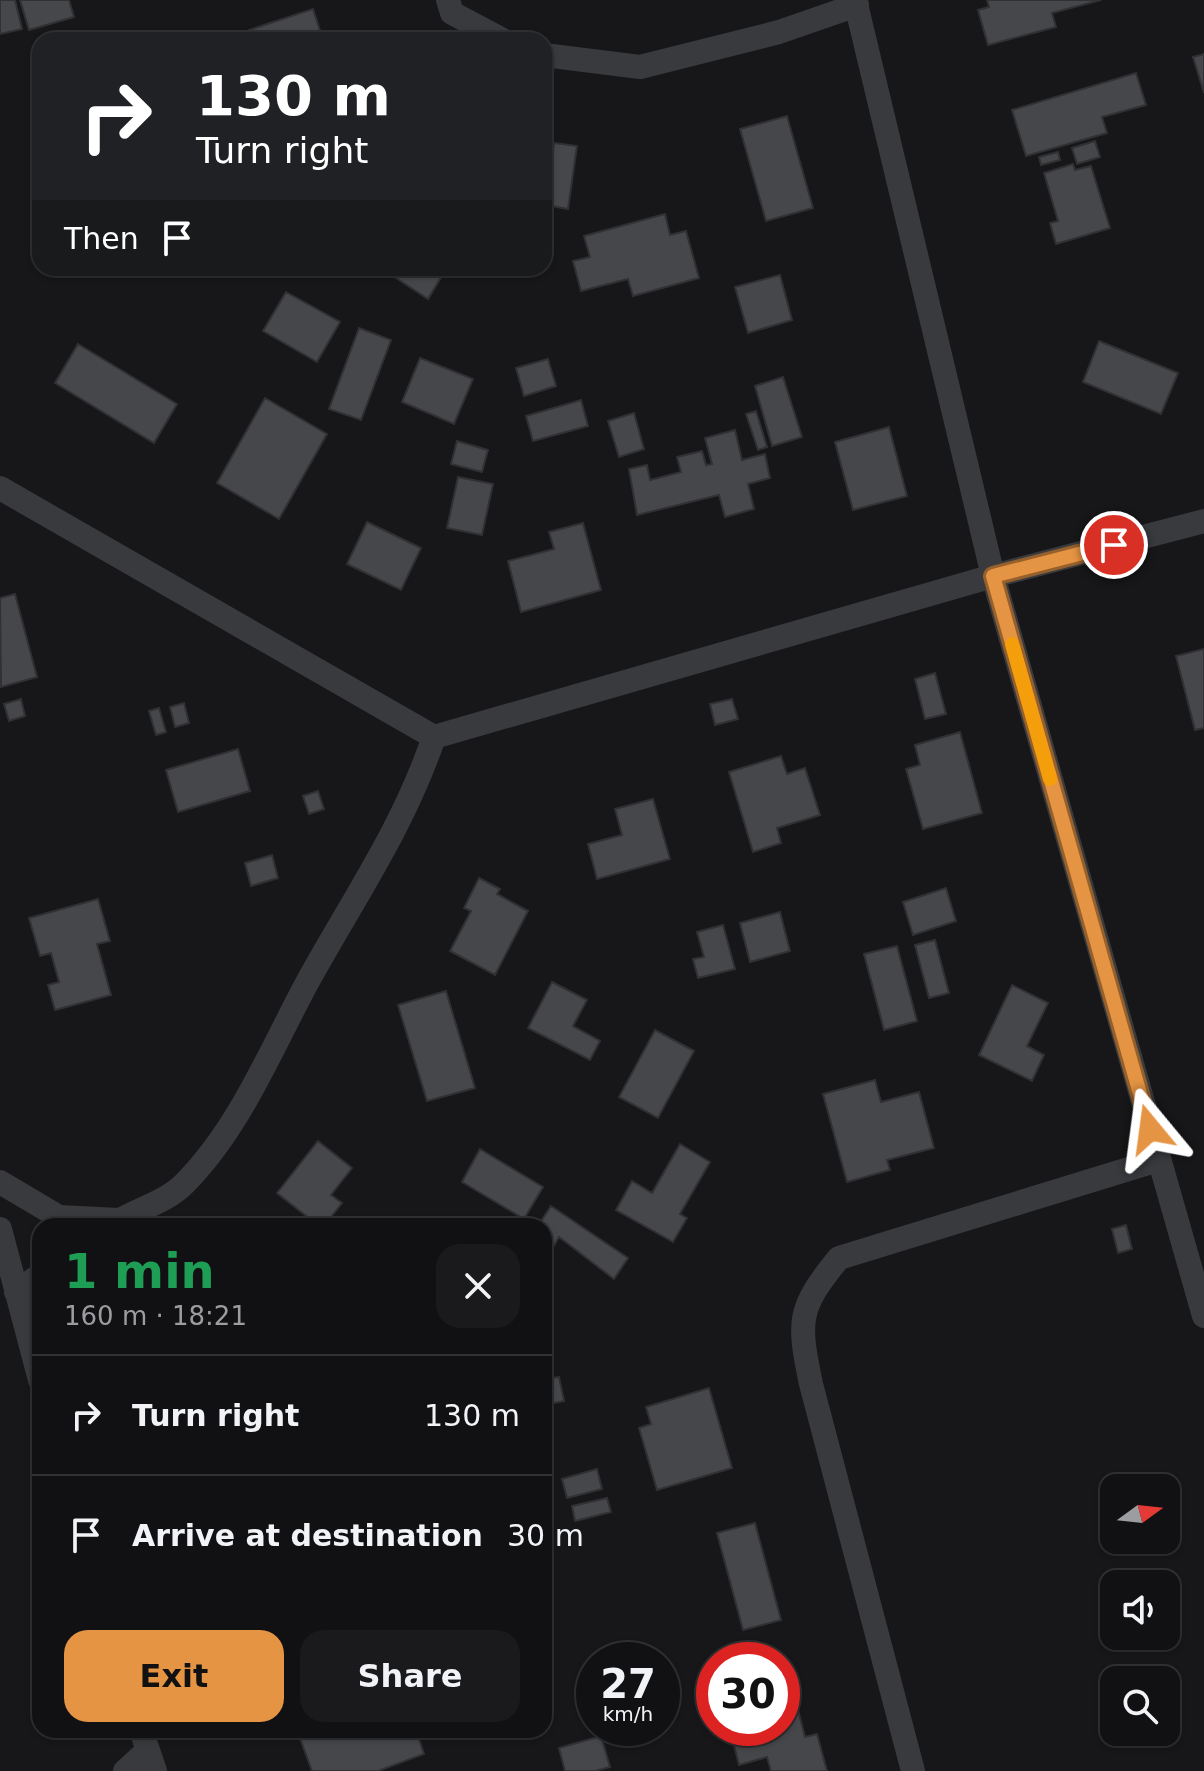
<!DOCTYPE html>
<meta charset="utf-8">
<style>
:root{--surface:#111113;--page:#1a1a1c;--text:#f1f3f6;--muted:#9c9da0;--line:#303133;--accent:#e59443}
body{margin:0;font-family:"DejaVu Sans",sans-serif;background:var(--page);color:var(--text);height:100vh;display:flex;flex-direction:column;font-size:30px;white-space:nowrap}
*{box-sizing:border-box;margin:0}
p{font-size:26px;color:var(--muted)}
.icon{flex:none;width:44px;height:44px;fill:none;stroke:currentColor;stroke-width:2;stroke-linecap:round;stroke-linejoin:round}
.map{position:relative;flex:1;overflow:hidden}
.drawer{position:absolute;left:32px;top:1218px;width:520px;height:520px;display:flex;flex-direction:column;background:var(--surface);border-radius:24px;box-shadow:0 2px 6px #0004,0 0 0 2px var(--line)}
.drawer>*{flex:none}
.hud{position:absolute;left:32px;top:32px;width:520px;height:244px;border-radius:24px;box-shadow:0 2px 6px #0004,0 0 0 2px var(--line);background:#202124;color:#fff;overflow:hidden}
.needle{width:52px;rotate:75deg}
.controls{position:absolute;left:1100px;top:1474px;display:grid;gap:16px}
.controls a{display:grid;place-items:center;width:80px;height:80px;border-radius:16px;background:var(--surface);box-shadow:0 2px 6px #0004,0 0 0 2px var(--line);font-size:40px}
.speed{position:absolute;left:576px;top:1642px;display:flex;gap:16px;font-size:40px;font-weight:700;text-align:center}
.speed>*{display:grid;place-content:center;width:104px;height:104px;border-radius:50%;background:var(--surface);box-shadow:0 2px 6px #0004,0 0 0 2px var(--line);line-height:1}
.speed small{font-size:20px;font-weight:400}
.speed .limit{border:12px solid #d22;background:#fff;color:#111}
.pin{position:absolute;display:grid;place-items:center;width:68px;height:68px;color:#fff;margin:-34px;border:4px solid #fff;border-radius:50%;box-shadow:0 2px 8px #0007}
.me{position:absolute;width:88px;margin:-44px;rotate:344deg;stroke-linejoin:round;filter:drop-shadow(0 0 6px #0008)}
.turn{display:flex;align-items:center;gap:28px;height:168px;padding:0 32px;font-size:36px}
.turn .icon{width:104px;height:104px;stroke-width:2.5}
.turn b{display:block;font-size:56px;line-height:68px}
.then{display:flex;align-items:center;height:76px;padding:0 32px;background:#0003;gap:16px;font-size:30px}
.round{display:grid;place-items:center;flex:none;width:84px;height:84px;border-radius:24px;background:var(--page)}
.headline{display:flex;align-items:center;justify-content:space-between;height:136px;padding:0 32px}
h1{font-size:48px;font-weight:700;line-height:60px;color:#1e9e55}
.primary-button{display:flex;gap:16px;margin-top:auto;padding:16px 32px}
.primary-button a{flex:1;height:92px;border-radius:24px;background:var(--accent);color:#111;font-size:32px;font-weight:700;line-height:92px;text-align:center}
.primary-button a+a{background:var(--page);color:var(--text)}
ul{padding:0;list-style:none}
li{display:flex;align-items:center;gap:24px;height:120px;padding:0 32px;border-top:2px solid var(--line)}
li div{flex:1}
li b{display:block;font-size:30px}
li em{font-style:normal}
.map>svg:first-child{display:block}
.building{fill:#46474b;stroke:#313134;stroke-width:2}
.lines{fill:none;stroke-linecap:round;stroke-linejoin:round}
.minor{stroke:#383a3d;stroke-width:24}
.route-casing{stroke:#95602c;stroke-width:20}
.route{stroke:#e59443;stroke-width:14}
.slow{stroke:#f59e0b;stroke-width:14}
</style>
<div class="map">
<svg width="1204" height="1771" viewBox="0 0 1204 1771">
<rect width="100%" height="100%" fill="#171719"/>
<path class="building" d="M0,0H15L22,29L0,34Z
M20,0H69L74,17L29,30Z
M987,0H1101L1052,13L1056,27L988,45L978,10L989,7Z
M313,9L323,40H253L249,30Z
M1204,54V93L1193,57Z
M1136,73L1146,105L1102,117L1107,133L1026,156L1012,110Z
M787,116L813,208L766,221L740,129Z
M1095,141L1100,157L1077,164L1072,148Z
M554,143L577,146L568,209L545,205Z
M1058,152L1060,160L1041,165L1039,157Z
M1073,164L1075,170L1091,166L1110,228L1056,244L1050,223L1058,221L1044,173Z
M665,214L670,235L686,231L699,278L633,296L628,279L581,291L573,261L590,257L584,236Z
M381,268H434L443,274L428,299Z
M780,275L792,320L748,333L735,287Z
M286,292L340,322L317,362L263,331Z
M359,328L391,340L361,420L329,409Z
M1099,341L1178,373L1161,414L1083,382Z
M78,344L177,404L154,443L55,383Z
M420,358L473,379L454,424L402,402Z
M548,359L556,386L524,396L516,368Z
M783,377L802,437L772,446L755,386Z
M265,398L327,434L279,519L217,483Z
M581,400L588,426L533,441L526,416Z
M756,411L767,447L758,450L746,414Z
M634,413L644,449L619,457L608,421Z
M889,427L907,496L853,510L835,442Z
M735,430L742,460L765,454L770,478L748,484L754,509L725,517L719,495L637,515L629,469L647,465L650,480L681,472L677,457L702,451L706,465L712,464L705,438Z
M457,441L488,450L482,472L451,464Z
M458,477L493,484L482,535L447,528Z
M367,522L421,548L401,590L347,564Z
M583,523L601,590L521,612L508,561L554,549L549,532Z
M15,594L37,677L1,687L0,598Z
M1204,649V728L1195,730L1176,656Z
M935,673L946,714L925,719L915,679Z
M21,699L25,716L9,721L4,704Z
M732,699L738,719L715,725L710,704Z
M184,703L189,723L175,727L170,707Z
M159,708L166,732L156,735L149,711Z
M960,732L982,813L923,829L906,769L920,765L915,745Z
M238,749L250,791L178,812L166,770Z
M781,756L787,774L805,768L820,815L777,828L781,843L753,852L729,772Z
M318,791L324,809L309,814L303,796Z
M653,799L670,859L597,879L588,844L622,835L615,809Z
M272,855L278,878L251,886L245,863Z
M479,878L500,889L497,894L528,911L495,975L450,951L471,911L464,908Z
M946,888L956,921L913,935L903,902Z
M98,899L110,941L97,944L111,995L55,1010L48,985L59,982L51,953L40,956L29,918Z
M780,912L790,951L750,962L740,923Z
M723,925L735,969L698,978L693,959L704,957L697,932Z
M935,940L949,993L929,998L915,945Z
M897,946L917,1021L884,1030L864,954Z
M552,982L587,1000L573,1026L600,1041L590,1060L528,1028Z
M1012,985L1048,1003L1027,1046L1044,1055L1032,1081L979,1055Z
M446,991L475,1088L427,1101L398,1005Z
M655,1030L694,1051L658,1118L619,1097Z
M875,1080L881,1102L919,1092L934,1148L887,1160L890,1170L847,1182L823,1094Z
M318,1141L352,1168L331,1195L342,1203L324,1226H319L277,1193Z
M680,1144L710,1162L680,1214L687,1218L673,1242L616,1210L632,1181L652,1193Z
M480,1149L543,1187L524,1219L462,1182Z
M551,1206L628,1258L614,1279L559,1237L552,1249L544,1244V1226H538Z
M1126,1225L1132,1249L1118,1253L1112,1229Z
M559,1377L564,1401L544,1405V1379Z
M709,1388L732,1468L657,1490L639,1428L651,1424L646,1407Z
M597,1469L602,1489L567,1498L562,1479Z
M607,1498L611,1512L575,1521L572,1506Z
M755,1523L781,1620L743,1630L717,1533Z
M796,1702L805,1737L817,1734L827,1771H771L767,1757L739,1765L733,1741L744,1738L741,1729L782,1728V1705Z
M297,1730H359L362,1737L373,1733L372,1730L441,1731L419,1739L424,1754L378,1771H312Z
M601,1736L610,1767L595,1771H565L559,1748Z"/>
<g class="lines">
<path class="minor" d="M448,0L452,13L503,40
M855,0L993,576L1204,1316
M544,55L640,67L779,32L857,5
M0,488L434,737L993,576L1204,521
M0,1182L59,1217L119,1220
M110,1226C133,1210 164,1204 184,1184C240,1128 271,1049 308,981C355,896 402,830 434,737
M0,1229L40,1380
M16,1292L40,1275
M141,1730L155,1771
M125,1771L148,1750
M913,1771L811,1384C798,1321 797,1309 839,1258L1158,1160"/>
</g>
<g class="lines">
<g class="route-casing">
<path id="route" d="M1114,545L993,576L1150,1129"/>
</g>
<use href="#route" class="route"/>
<path class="slow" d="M1012,644L1050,779"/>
</g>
</svg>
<div class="controls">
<a><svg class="needle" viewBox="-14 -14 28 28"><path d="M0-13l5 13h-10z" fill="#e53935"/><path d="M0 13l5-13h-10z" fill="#9c9da0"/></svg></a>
<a><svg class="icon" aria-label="sound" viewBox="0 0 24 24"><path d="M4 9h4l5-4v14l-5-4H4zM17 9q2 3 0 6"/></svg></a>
<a><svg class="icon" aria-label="search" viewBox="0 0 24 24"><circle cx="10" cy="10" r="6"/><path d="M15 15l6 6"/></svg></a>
</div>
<div class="speed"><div>27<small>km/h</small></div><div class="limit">30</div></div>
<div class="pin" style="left:1114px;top:545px;background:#d93025"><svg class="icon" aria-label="arrive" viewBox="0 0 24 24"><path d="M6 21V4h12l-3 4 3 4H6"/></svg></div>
<svg class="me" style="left:1150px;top:1129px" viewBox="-20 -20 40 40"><path d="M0-17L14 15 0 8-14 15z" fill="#e59443" stroke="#fff" stroke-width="4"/></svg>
<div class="hud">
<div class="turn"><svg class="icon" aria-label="right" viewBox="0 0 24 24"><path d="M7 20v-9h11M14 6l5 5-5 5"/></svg><div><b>130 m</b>Turn right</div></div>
<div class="then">Then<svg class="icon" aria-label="arrive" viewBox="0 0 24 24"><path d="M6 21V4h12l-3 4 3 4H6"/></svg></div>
</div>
<section class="drawer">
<div class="headline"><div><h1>1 min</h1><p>160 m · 18:21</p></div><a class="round"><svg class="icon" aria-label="close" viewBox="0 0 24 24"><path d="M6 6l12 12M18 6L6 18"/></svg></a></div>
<ul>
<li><svg class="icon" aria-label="right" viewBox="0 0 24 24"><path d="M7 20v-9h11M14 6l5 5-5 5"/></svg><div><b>Turn right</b></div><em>130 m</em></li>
<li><svg class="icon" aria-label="arrive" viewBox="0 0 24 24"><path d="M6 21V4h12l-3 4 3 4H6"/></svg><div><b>Arrive at destination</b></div><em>30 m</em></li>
</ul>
<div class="primary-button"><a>Exit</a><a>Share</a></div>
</section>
</div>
